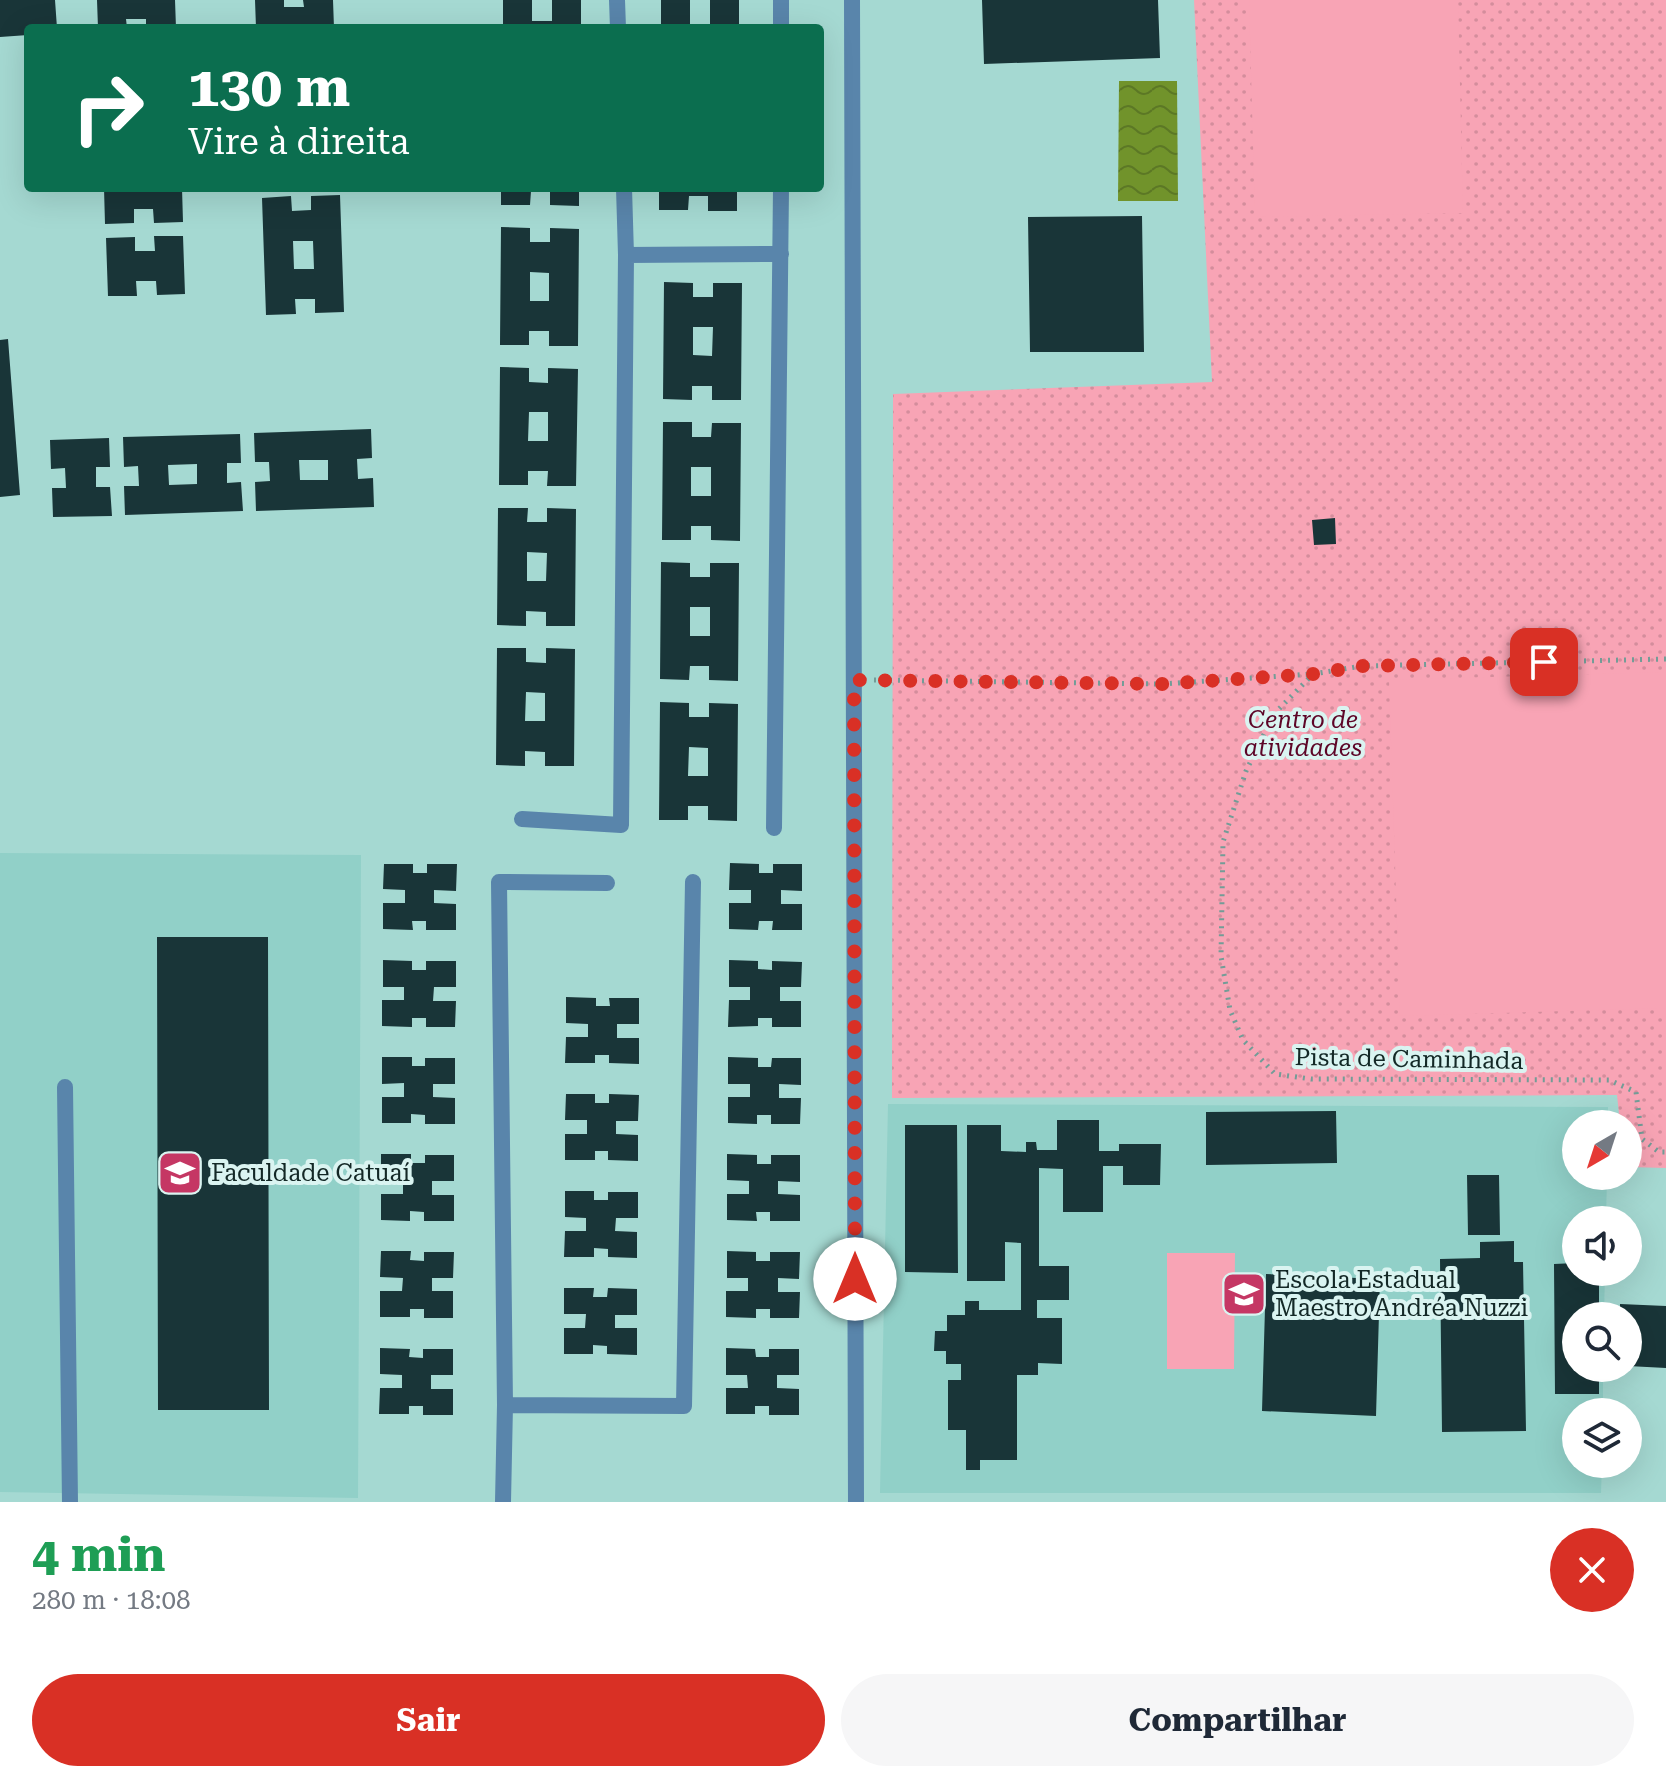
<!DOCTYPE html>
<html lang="pt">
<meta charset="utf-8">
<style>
:root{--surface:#fff;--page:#f6f6f7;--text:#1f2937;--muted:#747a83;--accent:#d93025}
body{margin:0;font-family:"Roboto Serif",serif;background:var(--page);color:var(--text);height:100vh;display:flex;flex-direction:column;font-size:30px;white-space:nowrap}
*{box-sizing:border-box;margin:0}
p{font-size:26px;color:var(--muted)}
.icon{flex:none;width:44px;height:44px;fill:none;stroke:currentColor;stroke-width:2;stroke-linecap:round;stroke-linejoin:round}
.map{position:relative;height:1502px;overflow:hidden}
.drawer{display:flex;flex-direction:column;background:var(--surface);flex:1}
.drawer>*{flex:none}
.hud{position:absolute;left:24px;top:24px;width:800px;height:168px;border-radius:8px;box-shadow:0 8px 32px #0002;background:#0b6e4f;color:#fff;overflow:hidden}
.needle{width:52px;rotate:219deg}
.fabs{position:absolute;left:1562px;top:1110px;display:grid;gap:16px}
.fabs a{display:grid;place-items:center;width:80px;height:80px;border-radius:50%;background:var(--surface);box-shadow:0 8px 32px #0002;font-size:40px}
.pin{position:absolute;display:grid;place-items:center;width:68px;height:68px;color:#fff;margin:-34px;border-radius:16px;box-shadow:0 4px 12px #0006}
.me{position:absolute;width:88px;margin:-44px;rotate:0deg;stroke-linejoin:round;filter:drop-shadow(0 0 6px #0008)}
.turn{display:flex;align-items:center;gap:28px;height:168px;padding:0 32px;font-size:36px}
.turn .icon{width:104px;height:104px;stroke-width:2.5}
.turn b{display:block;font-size:56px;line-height:68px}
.round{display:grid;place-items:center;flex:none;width:84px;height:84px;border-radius:42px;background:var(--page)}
.overview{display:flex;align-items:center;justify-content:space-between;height:136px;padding:0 32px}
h1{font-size:48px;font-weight:700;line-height:60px;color:#1e9e55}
.cta{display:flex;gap:16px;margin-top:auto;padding:16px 32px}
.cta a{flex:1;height:92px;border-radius:48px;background:var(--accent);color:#fff;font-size:32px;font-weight:700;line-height:92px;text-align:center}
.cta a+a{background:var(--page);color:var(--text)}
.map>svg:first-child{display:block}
.built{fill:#91d0c8}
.grass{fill:url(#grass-dots)}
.pitch{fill:#f8a4b5}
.water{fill:url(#water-waves)}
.building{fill:#193538;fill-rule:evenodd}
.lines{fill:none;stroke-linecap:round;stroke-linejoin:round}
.path{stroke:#739c97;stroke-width:5;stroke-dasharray:2 6;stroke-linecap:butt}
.service{stroke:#5985ab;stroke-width:16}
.minor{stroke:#5985ab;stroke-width:16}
.route{stroke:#d93025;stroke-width:14;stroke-dasharray:0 25.2}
.labels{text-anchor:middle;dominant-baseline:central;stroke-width:8;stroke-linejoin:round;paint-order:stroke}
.park-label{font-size:24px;font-style:italic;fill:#5d0527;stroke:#daf4f1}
.street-label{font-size:24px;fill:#132826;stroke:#daf4f1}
.poi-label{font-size:24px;fill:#132826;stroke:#daf4f1;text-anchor:start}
</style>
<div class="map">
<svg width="1666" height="1502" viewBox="0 0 1666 1502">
<defs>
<pattern id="grass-dots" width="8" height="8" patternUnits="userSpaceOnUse" patternTransform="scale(2)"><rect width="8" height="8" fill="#f8a4b5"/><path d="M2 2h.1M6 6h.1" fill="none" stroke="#d48d9c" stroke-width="1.8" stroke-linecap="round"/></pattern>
<pattern id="water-waves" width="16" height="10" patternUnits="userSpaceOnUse" patternTransform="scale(2)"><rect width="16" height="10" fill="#71932b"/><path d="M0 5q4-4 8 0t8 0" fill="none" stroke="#5c7825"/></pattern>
</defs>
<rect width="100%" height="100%" fill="#a5d9d2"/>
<path class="built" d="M0,853L361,855L358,1498L0,1492Z
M888,1104L1608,1107V1124H1576V1176H1607L1606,1220H1576V1272H1605L1604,1316H1576V1368H1603V1412H1576V1464H1602L1601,1493H880Z"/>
<path class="grass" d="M1194,0H1666V1168L1628,1167V1124H1620L1617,1095L892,1098L893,394L1212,382Z"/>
<path class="pitch" d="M1249,0H1458L1463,213L1255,217Z
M1666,672V1008L1400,1016L1389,680Z
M1167,1253H1235L1234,1369H1167Z"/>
<path class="water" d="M1119,81H1177L1178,201H1118Z"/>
<path class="building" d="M0,0H55L57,28H28V35L0,37Z
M97,0H175L176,28H146V19H126L127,28H98Z
M255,0H284V7H304L303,0H333L334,28H256Z
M503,0H532V21H552V0H581V28H503Z
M661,0H690V28H661Z
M710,0H739V28H710Z
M982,0H1158L1160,58L984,64Z
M104,188H182L183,222L154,223L153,209H134V223L105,224Z
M501,188H579V206L550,205V191H531L530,205H501Z
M659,188H737V211H708V196H689L688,210H659Z
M340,195L344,312L315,313V299H295L296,314L266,315L262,198L291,196L292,211L311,210V196ZM293,241H313L314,269H294Z
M1142,216L1144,352H1030L1028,217Z
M501,227L530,228V242H550V228L579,229L578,346H549V331H529V345H500ZM530,272L549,273V301H530Z
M154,236H183L185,294L157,295L156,281H136L137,296H108L106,238L135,237V251H155Z
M664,282L693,283V297H713V283H742L741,400H712V386H692V400L663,399ZM693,327H713L712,356L693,355Z
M8,339L20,495L0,497V340Z
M500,367L529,368V382L548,383V368L578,369L576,486H547L548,471H528V485H499ZM529,412H548V441H528Z
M663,422H692V437H711L712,423H741L740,541L711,540V526H691V540H662ZM691,467H711V496H691Z
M371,429L372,458L357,459L358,479L373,478L374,507L256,511L255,482L270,481L269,462H255L254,433ZM299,460H328V480H300Z
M240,434L241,463H227V483L241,482L243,511L125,515L124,486H139L138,466L124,467L123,437ZM197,464V484L169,485L168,465Z
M109,438L110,467H96V487H110L112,516L53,517L52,488H66L65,468L51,469L50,440Z
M498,508H528L527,522H547V508L576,509L575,626H546V612L526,611V626L497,625ZM527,552L547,553L546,581H527Z
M1335,518L1336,544L1314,545L1312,520Z
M661,562L690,563V577H710V563H739L738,681L709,680V666H690L689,680L660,679ZM690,607H710V636H690Z
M497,648H526V662L546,663V648L575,649L574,766H545V752L525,751V766L496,765ZM526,692L545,693V721H525Z
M660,702L689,703V717H709V703L738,704L737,821L708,820V806H688V820H659ZM689,747L708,748V776H688Z
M730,863L759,864V873H773V864H802V891L781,890V904H802V930H772L773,921H759L758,930L729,929V903H751V890H729Z
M384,864H413V873H427V864H457L456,891L434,890V903L456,904V930H426V921H412L413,930L383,929V903H405V890L383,889Z
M157,937H268L269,1410H158Z
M383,960L412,961V970H426V961H456V987H434L433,1001H456L455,1027H426V1018H412V1027L382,1026V1000H404V987H383Z
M729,960L758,961V969L772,970V961L802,962L801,987H780V1001H801V1027H772V1018H758V1026L728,1027L729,1000H750V987H729Z
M566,997L596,998V1006H610L609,998H639V1024H617V1038H639V1064L609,1063V1055H595V1063H565L566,1037H588V1024L566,1023Z
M382,1057H412V1066H425V1058H455V1084H433V1097L455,1098V1124H425V1115L411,1114V1123H382V1097H404V1083L382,1084Z
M728,1057L758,1058V1067H771L772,1058H801V1085L779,1084V1098H801L800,1124H771V1115H757V1124L728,1123V1097H750V1084H728Z
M566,1094H595V1103H609V1094L639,1095L638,1121H616V1134L638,1135V1161L608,1160V1151H595V1160H565V1134H587V1120H565Z
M1336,1111L1337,1163L1206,1165V1112Z
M1057,1120H1099V1151H1119V1144H1161L1160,1185H1123V1166H1103V1212H1063V1169L1039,1168V1266H1069V1300H1037V1318H1062V1364L1038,1363V1375H1017V1460H980V1470H966V1430H948V1380H961V1364H946V1351H934L935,1331H947V1315H965V1301H979V1310H1021V1243L1005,1242V1281H967V1125H1001V1151L1026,1152V1142H1036L1037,1150H1057Z
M905,1125H957L958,1273L905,1272Z
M381,1154H411V1163H425V1155H454V1181H432V1195H454V1221H424V1212L410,1211V1221L381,1220V1194H403V1181L381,1180Z
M727,1154L757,1155V1164H771V1155H800V1182L778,1181V1194L800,1195V1221H770V1212H756L757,1221L727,1220V1194H749V1181L727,1180Z
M1467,1175H1499L1500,1235H1468Z
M565,1191H594V1200H608V1192H638V1218H616L615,1231L637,1232V1258L608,1257V1249L594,1248V1257H564L565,1231H586V1218L565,1217Z
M1514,1241V1262H1523L1526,1431L1442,1432L1440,1259L1480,1258V1242Z
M381,1251H411L410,1260L424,1261V1252H454L453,1278H432V1291H453V1318H424V1309H410V1317H380V1291H402L403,1278L380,1277Z
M727,1251L756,1252V1261H770V1252H800L799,1279L778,1278V1292H800L799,1318H770V1309H756V1318L726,1317V1291H748V1278H727Z
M1576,1263V1272H1599V1316H1576V1368H1599V1394H1555L1554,1264Z
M1266,1274L1380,1279L1376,1416L1262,1411Z
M564,1288H594L593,1297H607L608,1288L637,1289V1315H615V1328H637V1355L607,1354V1346L593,1345V1354H564V1328H585L586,1314H564Z
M1620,1304L1666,1306V1368L1628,1366V1316H1620Z
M380,1348L410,1349L409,1357L423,1358V1349H453V1375H431V1389H453V1415H423V1406H409V1414H379L380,1388H402V1375L380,1374Z
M726,1348L755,1349L756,1357H769V1349H799V1375H777V1388L799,1389V1415H769V1406H755V1414H726V1388H748L747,1375H726Z"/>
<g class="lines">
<path class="path" d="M1666,659L1362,666L1313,674L1274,714L1246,771L1223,842L1221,956L1230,1010L1243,1040L1275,1074L1311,1079L1609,1080L1636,1092L1642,1139L1659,1152H1666
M874,680L1162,684L1312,674"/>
<path class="service" d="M65,1087L70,1502"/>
<path class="minor" d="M617,0L618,28
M852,0L856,1502
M781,28V0
M626,255L781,254
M522,819L621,825L626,255L624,188
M774,828L781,188
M505,1405L684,1406L693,882
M503,1502L505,1405L499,882L607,883"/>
</g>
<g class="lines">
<path class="route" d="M855,1279L854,680L1162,684L1313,674L1362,666L1544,662"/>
</g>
<defs>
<g id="university-square" transform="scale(2.3)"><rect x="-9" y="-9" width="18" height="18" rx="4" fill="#c53764" stroke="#daf4f1"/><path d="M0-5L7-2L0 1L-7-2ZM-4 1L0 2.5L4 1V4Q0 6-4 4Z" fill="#fff"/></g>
<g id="school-square" transform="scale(2.3)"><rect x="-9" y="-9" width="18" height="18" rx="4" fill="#c53764" stroke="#daf4f1"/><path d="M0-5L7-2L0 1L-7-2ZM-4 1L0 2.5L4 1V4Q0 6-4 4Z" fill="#fff"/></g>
</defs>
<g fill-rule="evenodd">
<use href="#university-square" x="180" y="1173"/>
<use href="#school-square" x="1244" y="1294"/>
</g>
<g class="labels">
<g class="park-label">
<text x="1303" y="720">Centro de<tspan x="1303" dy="28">atividades</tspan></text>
</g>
<g class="street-label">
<text transform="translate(1409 1059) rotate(1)">Pista de Caminhada</text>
</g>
<g class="poi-label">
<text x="211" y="1173">Faculdade Catuaí</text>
<text x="1275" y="1280">Escola Estadual<tspan x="1275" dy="28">Maestro Andréa Nuzzi</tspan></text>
</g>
</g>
</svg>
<div class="fabs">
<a><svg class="needle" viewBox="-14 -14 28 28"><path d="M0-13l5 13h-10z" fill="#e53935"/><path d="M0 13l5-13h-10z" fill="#747a83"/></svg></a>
<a><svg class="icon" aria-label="sound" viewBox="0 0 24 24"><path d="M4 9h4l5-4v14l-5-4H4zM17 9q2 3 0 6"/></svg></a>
<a><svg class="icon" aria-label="search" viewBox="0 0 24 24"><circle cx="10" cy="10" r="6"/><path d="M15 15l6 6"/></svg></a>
<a><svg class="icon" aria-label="layers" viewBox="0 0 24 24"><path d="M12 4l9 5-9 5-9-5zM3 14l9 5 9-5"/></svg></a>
</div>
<div class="pin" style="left:1544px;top:662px;background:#d93025"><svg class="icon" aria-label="arrive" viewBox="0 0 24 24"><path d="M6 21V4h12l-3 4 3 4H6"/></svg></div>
<svg class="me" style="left:855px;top:1279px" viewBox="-20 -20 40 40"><circle r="19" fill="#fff"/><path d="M0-13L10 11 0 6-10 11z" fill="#d93025"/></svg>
<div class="hud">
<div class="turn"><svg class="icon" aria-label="right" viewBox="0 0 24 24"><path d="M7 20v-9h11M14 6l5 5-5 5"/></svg><div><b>130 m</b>Vire à direita</div></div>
</div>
</div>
<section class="drawer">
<div class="overview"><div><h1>4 min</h1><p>280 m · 18:08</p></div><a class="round" style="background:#d93025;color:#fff"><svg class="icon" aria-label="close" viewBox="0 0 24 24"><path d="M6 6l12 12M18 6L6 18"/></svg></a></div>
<div class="cta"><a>Sair</a><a>Compartilhar</a></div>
</section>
